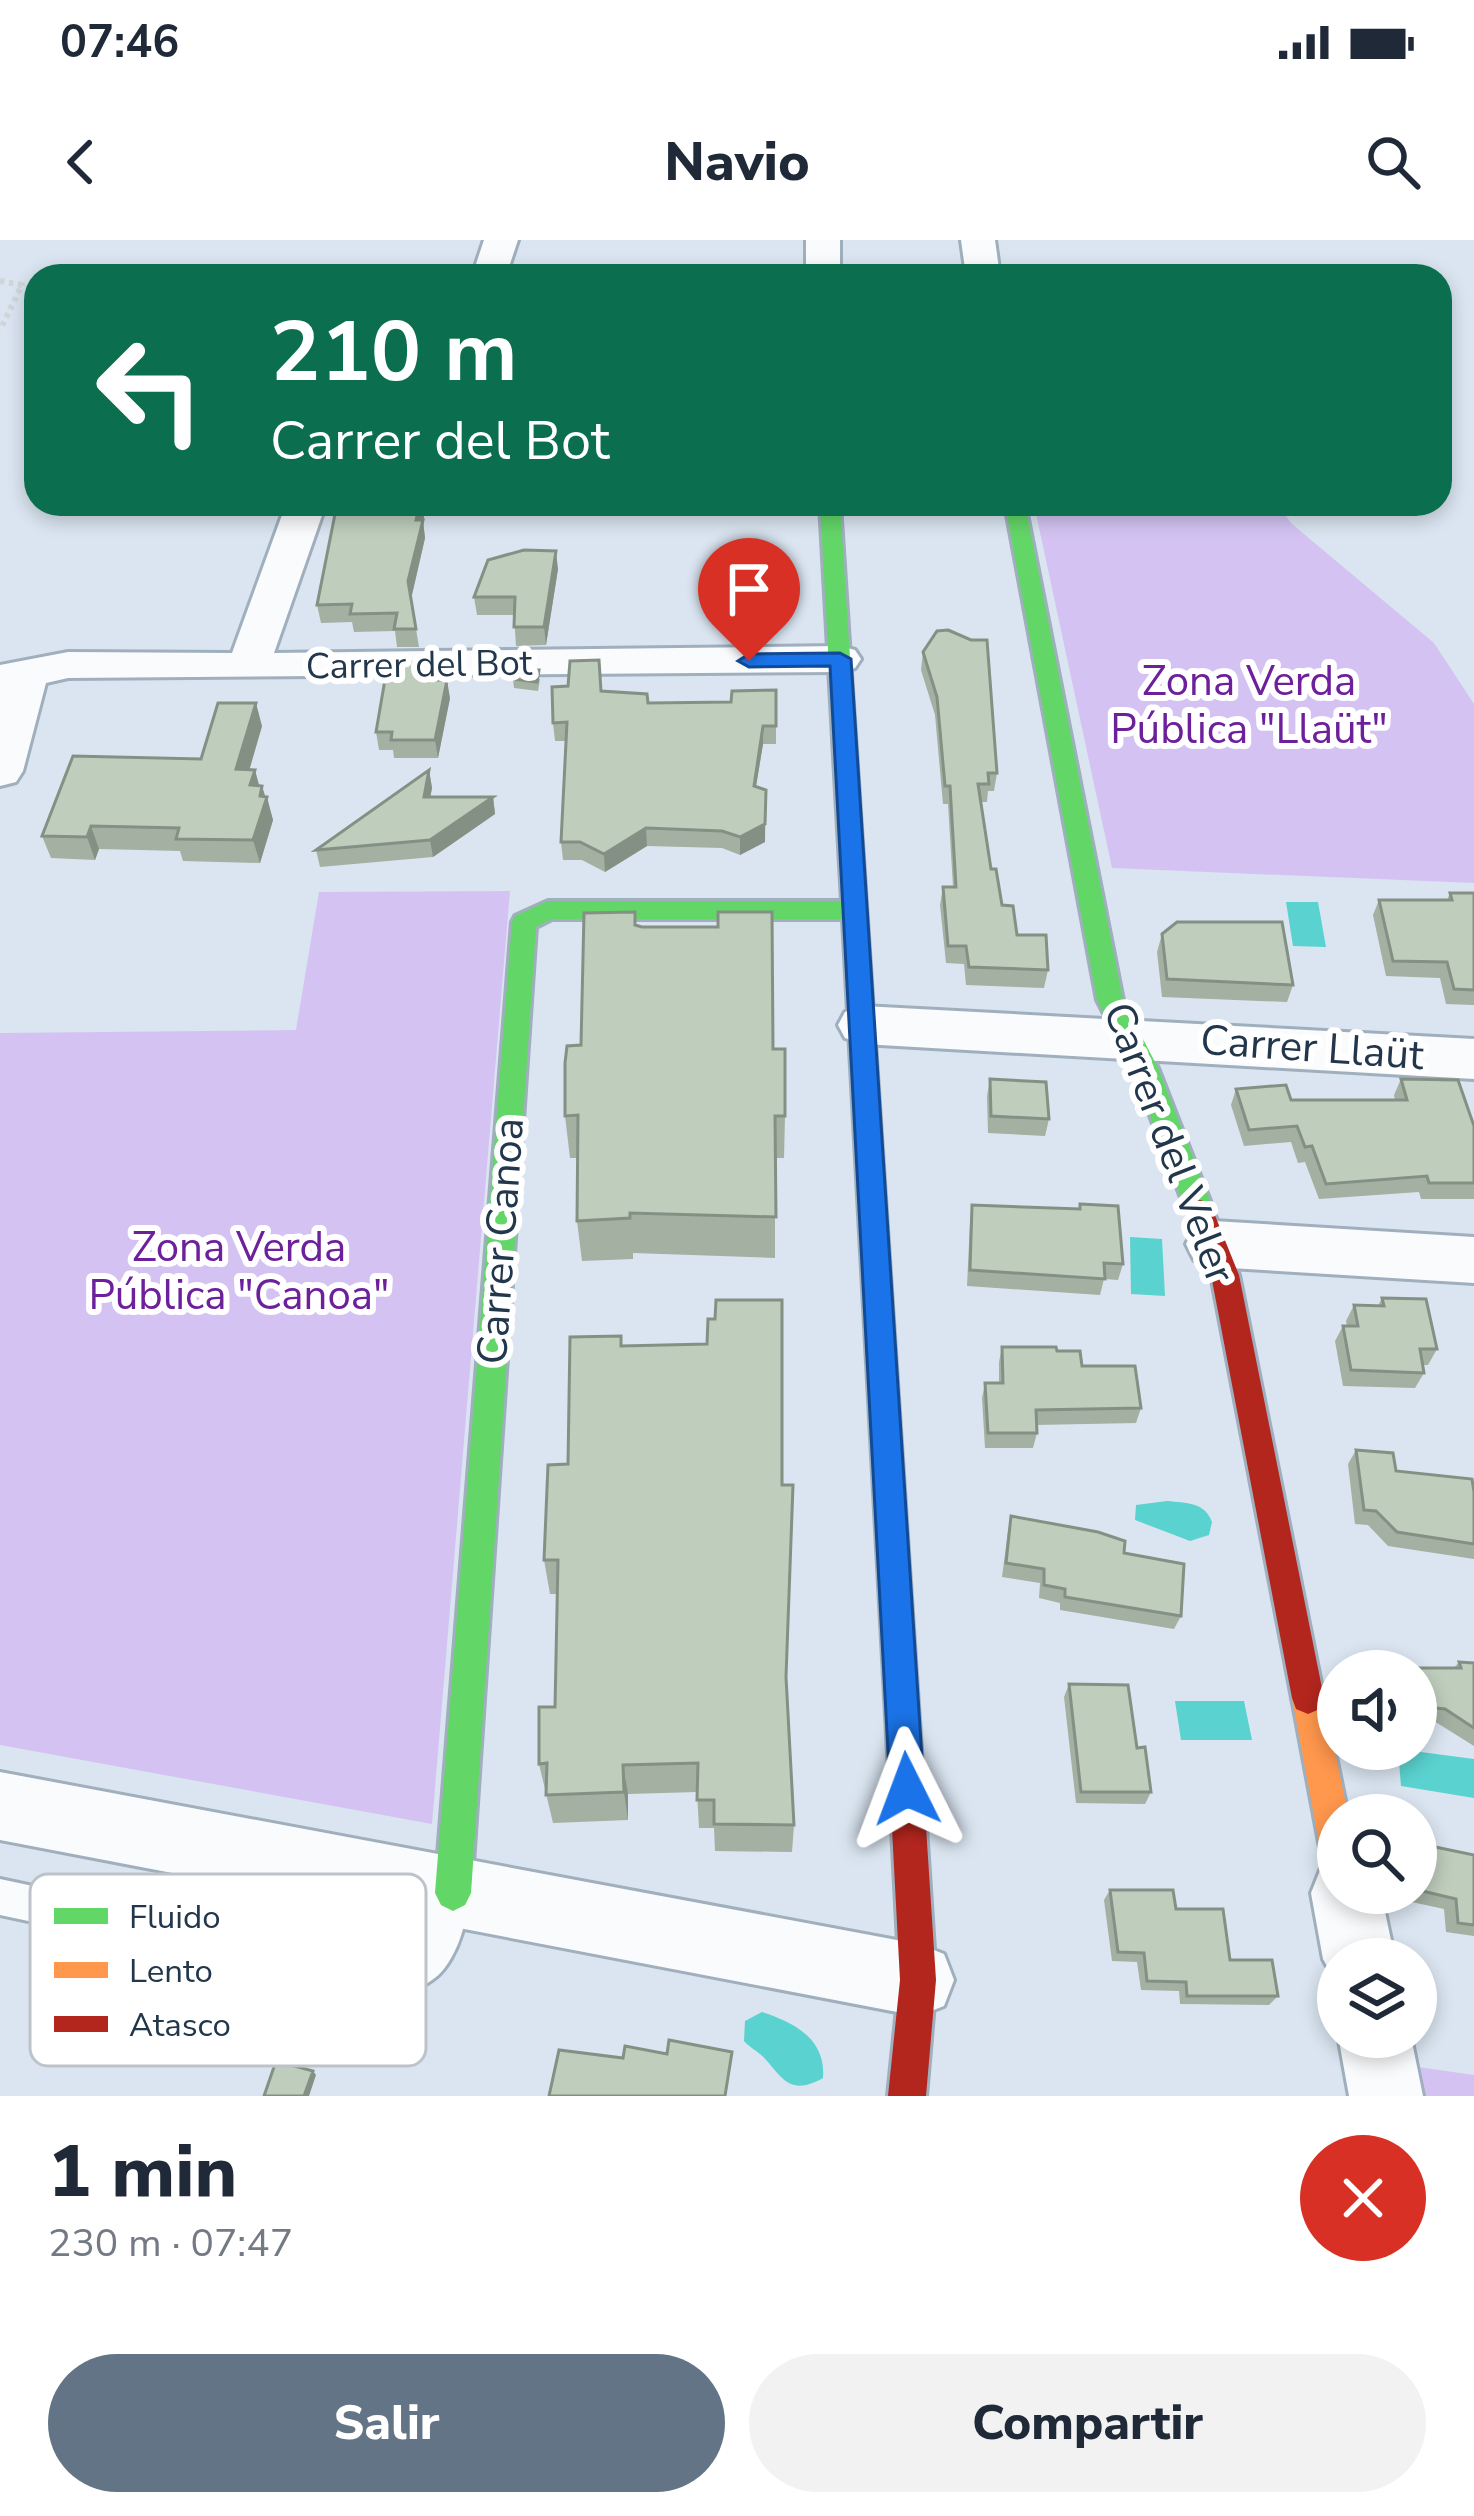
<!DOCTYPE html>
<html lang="es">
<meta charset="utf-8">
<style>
:root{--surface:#fff;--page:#f2f2f3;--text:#1f2937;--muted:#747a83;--accent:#627485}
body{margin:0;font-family:"Nunito Sans",sans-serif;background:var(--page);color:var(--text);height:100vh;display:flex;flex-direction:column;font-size:45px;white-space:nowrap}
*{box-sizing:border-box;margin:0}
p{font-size:39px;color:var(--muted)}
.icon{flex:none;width:66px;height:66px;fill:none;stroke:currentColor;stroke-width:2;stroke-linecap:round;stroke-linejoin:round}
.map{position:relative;height:1856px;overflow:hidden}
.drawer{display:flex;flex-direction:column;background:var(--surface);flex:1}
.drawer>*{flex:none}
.banner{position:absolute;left:24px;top:24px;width:1428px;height:252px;border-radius:36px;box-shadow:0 6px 18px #0003;background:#0b6e4f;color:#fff;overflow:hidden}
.fabs{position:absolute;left:1317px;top:1410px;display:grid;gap:24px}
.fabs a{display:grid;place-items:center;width:120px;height:120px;border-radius:50%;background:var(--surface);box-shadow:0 6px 18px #0003;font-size:60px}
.pin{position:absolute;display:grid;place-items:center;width:102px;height:102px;color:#fff;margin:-123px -51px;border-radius:50% 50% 50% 0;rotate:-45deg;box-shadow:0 0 12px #0007}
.pin .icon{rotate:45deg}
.me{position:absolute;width:132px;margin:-66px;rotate:357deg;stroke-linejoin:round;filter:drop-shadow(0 0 9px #0008)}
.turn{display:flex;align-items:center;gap:42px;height:252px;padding:0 48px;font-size:54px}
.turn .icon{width:156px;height:156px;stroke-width:2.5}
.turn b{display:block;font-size:84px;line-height:102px}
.round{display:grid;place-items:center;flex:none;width:126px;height:126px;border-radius:63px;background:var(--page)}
.summary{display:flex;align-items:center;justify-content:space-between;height:204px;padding:0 48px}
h1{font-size:72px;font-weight:800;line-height:90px}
.cta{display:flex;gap:24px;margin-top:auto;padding:24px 48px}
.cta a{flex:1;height:138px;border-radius:72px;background:var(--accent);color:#fff;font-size:48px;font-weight:800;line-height:138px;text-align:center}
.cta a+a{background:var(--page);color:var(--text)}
.status{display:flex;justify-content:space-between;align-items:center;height:84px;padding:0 60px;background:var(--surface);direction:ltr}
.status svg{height:33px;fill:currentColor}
header{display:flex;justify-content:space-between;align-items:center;height:156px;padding:0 48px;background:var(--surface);font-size:54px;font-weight:800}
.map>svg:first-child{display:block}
.green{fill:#d4c3f2}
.water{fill:#5ad2cf}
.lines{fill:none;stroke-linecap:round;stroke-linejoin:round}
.lane-casing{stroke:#a0afbd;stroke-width:6}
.street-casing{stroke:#a0afbd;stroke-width:6}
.fast-casing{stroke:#a0afbd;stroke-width:6}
.slow-casing{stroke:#a0afbd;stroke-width:6}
.jam-casing{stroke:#a0afbd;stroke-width:6}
.path{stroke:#d1d5d9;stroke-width:6;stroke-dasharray:4.5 4.5;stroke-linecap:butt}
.lane{fill:#f9fbfd;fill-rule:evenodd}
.street{fill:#f9fbfd;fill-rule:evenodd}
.fast{fill:#63d668;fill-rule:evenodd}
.slow{fill:#ff974d;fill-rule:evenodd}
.jam{fill:#b3261e;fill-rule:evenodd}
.wall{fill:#a3b0a2}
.shaded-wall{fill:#859084}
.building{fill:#becdbc;stroke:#859084;stroke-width:3}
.route{fill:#1a73e8;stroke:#114b97;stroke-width:3}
.labels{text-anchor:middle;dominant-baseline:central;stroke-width:12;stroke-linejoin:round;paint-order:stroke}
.far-street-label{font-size:36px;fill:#22374b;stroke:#fff}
.park-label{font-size:42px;fill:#6d209c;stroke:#fff}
.street-label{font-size:42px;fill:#22374b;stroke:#fff}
.key{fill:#fff;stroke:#bdc3c9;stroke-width:3}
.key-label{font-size:33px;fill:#22374b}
</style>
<div class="status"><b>07:46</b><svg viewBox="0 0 49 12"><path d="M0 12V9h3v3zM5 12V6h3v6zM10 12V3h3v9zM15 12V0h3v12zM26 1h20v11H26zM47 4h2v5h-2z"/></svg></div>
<header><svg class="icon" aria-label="back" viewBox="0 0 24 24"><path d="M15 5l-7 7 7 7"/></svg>Navio<svg class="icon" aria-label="search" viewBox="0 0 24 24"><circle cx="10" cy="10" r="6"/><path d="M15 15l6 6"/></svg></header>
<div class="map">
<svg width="1474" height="1856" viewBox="0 0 1474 1856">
<rect width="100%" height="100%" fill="#dae5f1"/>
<path class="green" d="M1058,264H1277L1292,284L1434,403L1474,464V643L1112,628L1035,269L1058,268Z
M510,651L432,1584L0,1505V793L296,790L319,652Z
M1418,1827L1474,1835V1856H1425Z"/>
<path class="water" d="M1286,662H1318L1326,707L1293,706Z
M1130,997L1162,999L1165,1056L1131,1054Z
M1167,1261C1186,1263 1205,1262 1212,1282L1209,1295L1190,1301L1135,1280L1136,1265Z
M1175,1461H1244L1252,1500H1181Z
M1398,1509L1474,1519V1558L1401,1546Z
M762,1772C795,1783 826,1799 823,1838C791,1856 783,1839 767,1821C760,1812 751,1809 744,1801L745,1781Z"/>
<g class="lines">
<g class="lane-casing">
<path id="lane" d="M0,1639L390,1722C428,1709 425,1678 439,1646L451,1640L463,1646C474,1670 457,1720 436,1737C423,1748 406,1753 390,1758L0,1675Z"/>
</g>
<g class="street-casing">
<path id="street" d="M484,0H518L506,36H472Z
M806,0H840V36H806Z
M961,0H995L1000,36H966Z
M286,264H326L274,413L840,406L855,410L861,419L855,428L840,432L68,438L46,443L23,531L16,542L0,546V425L68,412L232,413Z
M863,766L1474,799V839L863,804L845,798L838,785L845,772Z
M1214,981L1474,997V1043L1214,1027L1194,1020L1186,1004L1194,988Z
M0,1532L918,1704L944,1714L954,1740L944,1766L918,1776L0,1600Z
M1338,1621V1653H1381L1395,1719H1338V1746L1323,1719L1311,1653L1321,1628Z
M1338,1795L1411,1797L1423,1856H1349Z"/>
</g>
<g class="fast-casing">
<path id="fast" d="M820,264H840L915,1419L910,1430L899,1435L888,1430L883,1419L843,679H552L536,687L471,1653L465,1665L453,1671L441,1665L435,1653L512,682L515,676L548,661H842Z
M1005,264H1025L1123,760L1158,828L1214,971L1210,979H1190L1186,971L1132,828L1097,760Z"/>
</g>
<g class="slow-casing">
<path id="slow" d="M1308,1442L1320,1447L1324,1458L1348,1575H1338V1630L1326,1625L1321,1613L1292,1458L1296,1447Z"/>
</g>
<g class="jam-casing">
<path id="jam" d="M1200,960L1210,963L1239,1035L1324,1458L1320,1469L1308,1474L1296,1469L1292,1458L1211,1035L1186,971L1190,963Z
M899,1403L910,1408L915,1419L936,1740L926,1856H888L900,1740L883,1419L888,1408Z"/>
</g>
<path class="path" d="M0,41L22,45L0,90"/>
<use href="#lane" class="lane"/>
<use href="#street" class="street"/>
<use href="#fast" class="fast"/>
<use href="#slow" class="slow"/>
<use href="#jam" class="jam"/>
</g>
<path class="wall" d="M337,264H427L423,281L425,298L411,359L419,407H397L395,391L354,392L352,382L321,383L317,365Z
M558,329L546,405L516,406L514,375H477L474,357Z
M923,412L997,533L994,551H988L987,562H981L991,629L1002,665L1017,695L1048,730L1044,748L966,745L964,724L946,723L940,665L943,647H953L948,564H943L935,475L921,430Z
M513,439H540L538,451L514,448Z
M425,440L450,458L438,518H394L393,510H379L376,492Z
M776,450V504H763L756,547L766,550L765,602L740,615L722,608L647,606L605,632L582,620H563L561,602L566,501H555L553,483L601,451L648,463L731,462Z
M262,486L249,530L259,546H262L273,580L260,623L183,621L180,611L99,609L95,620L51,618L42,596L201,519Z
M429,530L432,548L430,557H493L495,574L433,617L320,627L316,610Z
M1450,653H1474V765L1446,764L1440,738L1386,736L1373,675L1379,660H1447Z
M636,686L773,809L785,876L784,918H775V1018L633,1013V1019L582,1021L577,981L578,918H570L565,876L581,805Z
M1162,694L1293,745L1287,762L1162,757L1157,712Z
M990,839L1049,879L1045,896L988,893L987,856Z
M1401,839L1474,886V959H1421L1419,952L1319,959L1305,922L1298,923L1291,902L1244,906L1231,865L1236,849L1291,860H1395L1394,855Z
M1080,964L1123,1024L1118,1040L1104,1039L1100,1055L967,1046L970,982L972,965L1079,969Z
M1382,1058L1437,1109L1428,1125H1423L1424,1133L1415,1148L1343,1146L1335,1101L1343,1086H1347L1346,1081L1354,1065L1378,1066Z
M622,1106L782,1245L786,1437L794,1585L792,1612L715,1611L714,1588H699L697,1552L628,1554V1580L553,1583L539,1524L555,1467L557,1354H550L544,1320L568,1224Z
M1002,1107L1057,1111L1082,1126L1141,1168L1136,1183L1036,1185L1037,1193L1033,1208H985L982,1158L985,1143H999V1122Z
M1356,1210L1396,1231L1474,1252V1319L1388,1306L1368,1285L1355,1284L1348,1224Z
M1011,1276L1124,1313L1181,1376L1174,1389L1060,1370V1363L1039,1358L1040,1343L1002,1337L1008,1291Z
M1459,1422L1474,1423V1506L1434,1481L1416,1479V1431H1391L1394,1428H1454Z
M1069,1444L1137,1508L1151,1552L1145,1564L1076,1563L1064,1457Z
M1416,1603L1474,1615V1696L1446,1692L1444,1669L1407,1661V1653H1416Z
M1110,1650L1176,1669L1230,1720L1278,1756L1269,1765L1180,1764L1179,1751L1141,1750L1137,1722L1112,1721L1104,1660Z"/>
<path class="shaded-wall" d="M420,264H427L423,281L425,298L411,359L408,341Z
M556,311L558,329L546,405L544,387Z
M447,440L450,458L438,518L435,500Z
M256,463L262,486L243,552L236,529Z
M763,486V504L753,564L754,546Z
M255,530L261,552L262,546L266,560L267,557L273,580L260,623L253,600L250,545Z
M429,530L432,548L427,575L424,557Z
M493,557L495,574L433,617L430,600Z
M765,584V602L740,615V597Z
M91,586L99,609L95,620L87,597Z
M646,588L647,606L605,632L604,614Z
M623,1525L628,1554V1580L624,1552Z
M313,1831L316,1835L309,1856H304Z"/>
<path class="building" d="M337,264H420L416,280H423L408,341L416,389H394L397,373L350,374L352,364L317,365Z
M524,310L556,311L544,387H514L515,357H474L488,320Z
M948,390L971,400H987L997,533H988L989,544H978L991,629H996L1002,665L1013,666L1017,695H1046L1048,730L969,727L966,706H948L943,647H956L950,546H945L937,457L923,412L937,391Z
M599,420L601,451L647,454L648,463L731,462L732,451L776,450V486H763L754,546L766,550L765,584L740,597L722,591L646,588L604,614L580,602H561L567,482L553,483L552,447L568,446L570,421Z
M388,422H422L425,440H447L435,500H391L392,492H376Z
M513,430H539L537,442L513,439Z
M218,463H256L236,529L255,530L250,545L262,546L260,556L267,557L253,600L176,599L179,588L91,586L87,597L42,596L73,516L201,519Z
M429,530L424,557H493L430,600L316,610Z
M1450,653H1474V750L1454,749L1447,722L1393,721L1379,660H1452Z
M635,672V685L642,687H718V672H772L773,809H785V876H775L776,977L630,973V978L577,981L578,875L565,876V823L567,806L581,805L584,673Z
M1177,682H1282L1293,745L1167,739L1162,694Z
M990,839L1046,842L1049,879L991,876Z
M1401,839L1458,840L1474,886V943H1429L1427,936L1326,944L1312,906L1305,907L1297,886L1249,890L1236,849L1286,845L1291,860H1407Z
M1080,964L1118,966L1123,1024L1104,1023L1105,1039L970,1030L972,965L1080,969Z
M1382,1058L1426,1059L1437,1109H1420L1424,1133L1351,1130L1343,1086H1358L1354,1065L1384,1066Z
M716,1060H782V1245H793L786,1437L794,1585L714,1584V1560H697L698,1523L623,1525L624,1552L546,1555L547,1523L539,1524V1467H555L558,1320H544L548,1225L568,1224L570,1097L621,1096V1106L707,1104L708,1079H715Z
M1002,1107H1056L1057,1111H1080L1082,1126H1135L1141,1168L1036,1170L1037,1193H988L985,1143H1003Z
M1356,1210L1393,1213L1396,1231L1472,1239L1474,1252V1304L1397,1292L1376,1271L1364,1270Z
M1011,1276L1098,1292L1125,1301L1124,1313L1184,1324L1181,1376L1065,1357V1349L1044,1345V1329L1006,1323Z
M1459,1422L1474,1423V1488L1445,1469L1416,1466V1431H1394V1428H1461Z
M1069,1444L1128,1445L1137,1508L1145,1507L1151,1552H1081Z
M1416,1603L1474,1615V1685L1458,1683L1456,1659L1418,1650Z
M1110,1650H1173L1176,1669H1223L1230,1720H1272L1278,1756H1187L1186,1742L1147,1741L1144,1713L1118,1712Z
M669,1800L732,1812L725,1856H549L559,1810L623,1818L625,1806L667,1814Z
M276,1821L313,1831L304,1856H264Z"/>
<path class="route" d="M840,413L851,419L924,1549L919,1561L907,1566L895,1561L890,1549L830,426L749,427L738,421L749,414Z"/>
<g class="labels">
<g class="far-street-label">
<text transform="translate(419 425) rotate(-1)">Carrer del Bot</text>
</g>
<g class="park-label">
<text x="1249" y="441">Zona Verda<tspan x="1249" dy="48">Pública "Llaüt"</tspan></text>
<text x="239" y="1007">Zona Verda<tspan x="239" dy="48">Pública "Canoa"</tspan></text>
</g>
<g class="street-label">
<text transform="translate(1312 808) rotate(4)">Carrer Llaüt</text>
<text transform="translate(1169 903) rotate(69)">Carrer del Veler</text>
<text transform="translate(501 1001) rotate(-86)">Carrer Canoa</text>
</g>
</g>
<rect x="30" y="1634" width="396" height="192" rx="18" class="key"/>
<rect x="54" y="1668" width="54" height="16" fill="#63d668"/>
<rect x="54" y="1722" width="54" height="16" fill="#ff974d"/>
<rect x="54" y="1776" width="54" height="16" fill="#b3261e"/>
<g class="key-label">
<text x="129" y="1688">Fluido</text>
<text x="129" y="1742">Lento</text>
<text x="129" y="1796">Atasco</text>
</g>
</svg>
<div class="fabs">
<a><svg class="icon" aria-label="sound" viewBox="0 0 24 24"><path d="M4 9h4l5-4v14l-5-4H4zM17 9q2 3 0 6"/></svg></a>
<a><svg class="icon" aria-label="search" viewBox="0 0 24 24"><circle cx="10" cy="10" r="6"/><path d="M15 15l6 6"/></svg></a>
<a><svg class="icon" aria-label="layers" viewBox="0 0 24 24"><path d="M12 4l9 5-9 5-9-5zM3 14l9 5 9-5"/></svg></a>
</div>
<div class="pin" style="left:749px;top:421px;background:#d93025"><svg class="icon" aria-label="arrive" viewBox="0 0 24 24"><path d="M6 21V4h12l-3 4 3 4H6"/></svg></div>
<svg class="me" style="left:907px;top:1549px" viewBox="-20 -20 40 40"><path d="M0-17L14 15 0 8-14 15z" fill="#1a73e8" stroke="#fff" stroke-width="4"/></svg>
<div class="banner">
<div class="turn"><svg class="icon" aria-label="left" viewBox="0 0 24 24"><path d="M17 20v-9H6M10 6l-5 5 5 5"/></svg><div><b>210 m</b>Carrer del Bot</div></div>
</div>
</div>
<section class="drawer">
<div class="summary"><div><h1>1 min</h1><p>230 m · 07:47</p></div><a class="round" style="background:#d93025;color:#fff"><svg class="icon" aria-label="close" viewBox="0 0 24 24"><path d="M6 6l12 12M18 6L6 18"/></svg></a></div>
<div class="cta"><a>Salir</a><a>Compartir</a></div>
</section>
